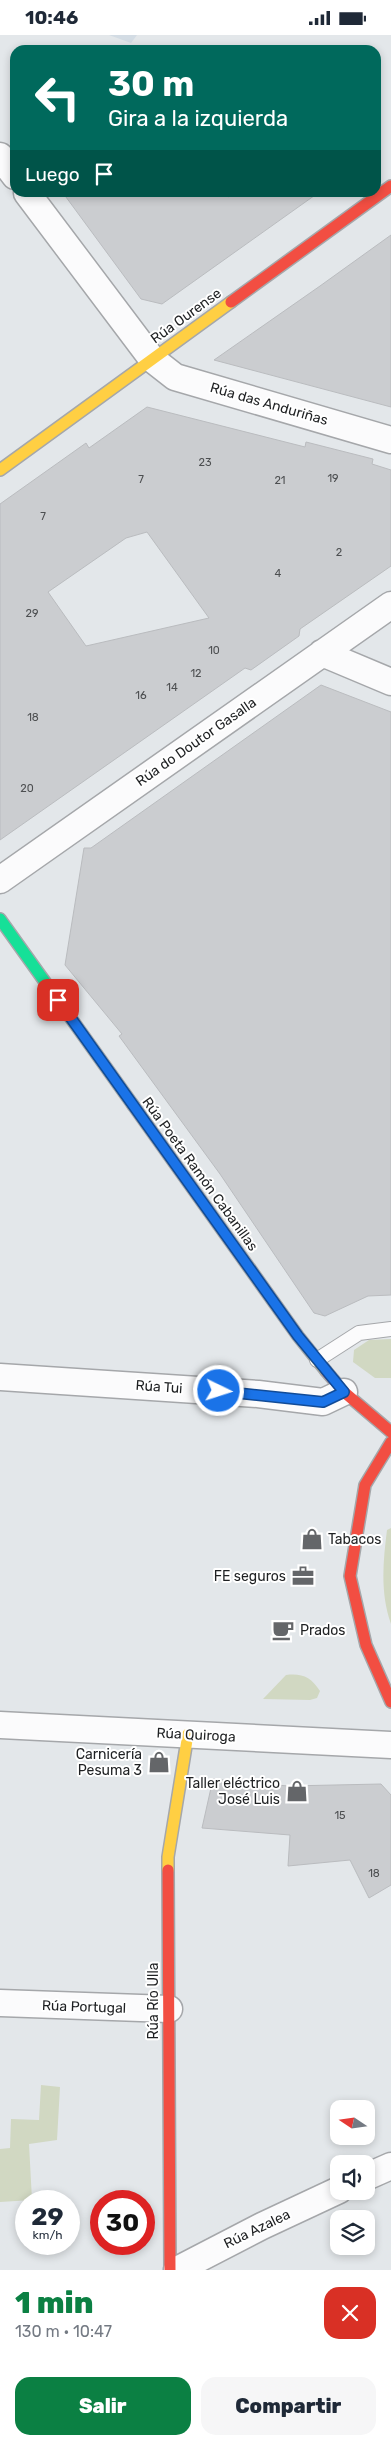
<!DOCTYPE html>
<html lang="es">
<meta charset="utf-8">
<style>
:root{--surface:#fff;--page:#f6f6f7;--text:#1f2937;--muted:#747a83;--accent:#0b8043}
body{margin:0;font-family:Rubik,sans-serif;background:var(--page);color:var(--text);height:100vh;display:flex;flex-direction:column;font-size:19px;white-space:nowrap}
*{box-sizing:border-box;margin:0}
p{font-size:16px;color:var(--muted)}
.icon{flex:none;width:28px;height:28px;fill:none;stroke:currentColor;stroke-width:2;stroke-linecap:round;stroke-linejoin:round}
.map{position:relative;height:2235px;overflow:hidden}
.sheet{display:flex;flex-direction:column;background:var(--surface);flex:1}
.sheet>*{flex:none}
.hud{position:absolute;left:10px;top:10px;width:371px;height:152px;border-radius:15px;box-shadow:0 2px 8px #0003;background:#00695c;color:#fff;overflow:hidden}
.needle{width:32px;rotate:283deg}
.controls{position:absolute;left:330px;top:2065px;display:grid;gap:10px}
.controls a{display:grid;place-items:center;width:45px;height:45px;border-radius:10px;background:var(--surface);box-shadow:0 2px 8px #0003;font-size:25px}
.speed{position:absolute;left:15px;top:2155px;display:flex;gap:10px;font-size:25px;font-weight:700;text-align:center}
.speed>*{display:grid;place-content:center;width:65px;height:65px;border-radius:50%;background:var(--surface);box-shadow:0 2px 8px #0003;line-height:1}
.speed small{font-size:12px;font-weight:400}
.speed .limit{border:8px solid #d22;background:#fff;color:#111}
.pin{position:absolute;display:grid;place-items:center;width:42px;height:42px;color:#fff;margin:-21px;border-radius:10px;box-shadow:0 2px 8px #0006}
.me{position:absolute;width:55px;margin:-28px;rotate:94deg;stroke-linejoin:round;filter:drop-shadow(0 0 4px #0008)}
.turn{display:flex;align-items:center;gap:18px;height:105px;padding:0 15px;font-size:22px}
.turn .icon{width:65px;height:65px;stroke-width:2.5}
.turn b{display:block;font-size:35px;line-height:42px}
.then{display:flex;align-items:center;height:48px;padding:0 15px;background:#0003;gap:10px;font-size:19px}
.round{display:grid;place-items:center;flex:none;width:52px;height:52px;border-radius:15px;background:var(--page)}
.overview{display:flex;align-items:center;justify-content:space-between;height:85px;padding:0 15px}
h1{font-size:30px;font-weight:800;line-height:38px;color:var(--accent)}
.action{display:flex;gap:10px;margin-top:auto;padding:10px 15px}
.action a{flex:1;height:58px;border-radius:15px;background:var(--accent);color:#fff;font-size:20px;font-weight:800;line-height:58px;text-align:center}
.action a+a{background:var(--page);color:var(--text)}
.status{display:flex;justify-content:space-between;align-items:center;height:35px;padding:0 25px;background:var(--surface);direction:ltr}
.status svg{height:14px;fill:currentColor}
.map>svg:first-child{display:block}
.built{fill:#d3dce4}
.green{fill:#d1d8c2}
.building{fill:#cbcdd0;stroke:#babcbf;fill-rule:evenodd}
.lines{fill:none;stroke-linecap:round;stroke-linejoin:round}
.lane-casing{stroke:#a5a7aa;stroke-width:16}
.street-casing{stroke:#a5a7aa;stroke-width:29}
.fast-casing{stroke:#a5a7aa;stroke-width:14}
.slow-casing{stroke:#a5a7aa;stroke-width:14}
.jam-casing{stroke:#a5a7aa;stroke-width:14}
.lane{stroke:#fbfbfc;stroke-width:14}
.street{stroke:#fbfbfc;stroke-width:26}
.fast{stroke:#16e098;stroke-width:11}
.slow{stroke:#ffcf43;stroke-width:11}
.jam{stroke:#f24e42;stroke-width:11}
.route-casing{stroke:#114b97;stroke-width:12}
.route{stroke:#1a73e8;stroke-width:9}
.labels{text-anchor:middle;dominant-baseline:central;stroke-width:4;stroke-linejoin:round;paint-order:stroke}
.number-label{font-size:11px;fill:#4d4f51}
.street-label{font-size:14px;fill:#1f2123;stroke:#fff}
.poi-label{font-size:14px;fill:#1f2123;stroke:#fff;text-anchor:end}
</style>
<div class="status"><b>10:46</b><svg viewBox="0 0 49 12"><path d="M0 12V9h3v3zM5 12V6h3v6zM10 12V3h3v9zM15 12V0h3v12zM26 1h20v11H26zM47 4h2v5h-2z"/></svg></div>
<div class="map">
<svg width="391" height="2235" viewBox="0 0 391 2235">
<rect width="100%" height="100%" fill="#e3e7ea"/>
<path class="built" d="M109,0H137L131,8Z"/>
<path class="green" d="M391,1304V1343H375L353,1327L354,1315L369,1305Z
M391,1493V1589C380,1558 383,1527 387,1495Z
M286,1640C302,1638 311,1642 320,1656L317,1663L310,1665L263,1664Z
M41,2050L60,2052L57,2105L29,2109L32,2165L0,2167V2114L10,2113L11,2084L39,2085Z"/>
<path class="building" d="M63,158H225L228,162L235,158H318L162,269L141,264Z
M391,200V372L214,325L320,251Z
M147,372L305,412L306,407L373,424L372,429L391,435V531L300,594L299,601L251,635L245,633L0,805V469L86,408L89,413ZM147,497L209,583L86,611L48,557L126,503Z
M321,650L391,677V1260L368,1261L325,1281L314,1278L220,1139L119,1001L122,999L65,930L84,813H91Z
M213,1744L288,1751L381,1749L391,1760V1850L369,1863L350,1825L288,1831L290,1800L202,1793Z"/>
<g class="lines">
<g class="lane-casing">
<path id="lane" d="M317,1325L359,1298L391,1294"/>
</g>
<g class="street-casing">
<path id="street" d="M0,121L15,141
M27,158L152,324L175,342L391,405
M322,618L391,647
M0,845L391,570
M0,1342L258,1359L323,1367L344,1357
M0,1690L391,1710
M0,1968L169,1974
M366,2142L391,2131
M177,2235L262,2191L339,2155"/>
</g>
<g class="fast-casing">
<path id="fast" d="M0,884L133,1070"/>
</g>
<g class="slow-casing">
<path id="slow" d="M0,435L231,267
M133,1070L298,1301L326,1336
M168,1835V1822L188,1699"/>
</g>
<g class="jam-casing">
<path id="jam" d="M231,267L391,151
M326,1336L344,1357L391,1397
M391,1407L365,1450L350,1541L366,1610L391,1667
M168,1835L170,2235"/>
</g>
<use href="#lane" class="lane"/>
<use href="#street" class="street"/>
<use href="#fast" class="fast"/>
<use href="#slow" class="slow"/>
<use href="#jam" class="jam"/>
</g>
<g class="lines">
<g class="route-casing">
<path id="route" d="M58,965L298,1301L344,1357L323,1367L219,1356"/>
</g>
<use href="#route" class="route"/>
</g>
<defs>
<g id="shop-bare" transform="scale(1.725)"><path d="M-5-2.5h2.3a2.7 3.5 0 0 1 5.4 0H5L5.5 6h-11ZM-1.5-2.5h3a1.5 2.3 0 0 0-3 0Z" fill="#646669" stroke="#fff" stroke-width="2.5" paint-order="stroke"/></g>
<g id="office-bare" transform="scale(1.725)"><path d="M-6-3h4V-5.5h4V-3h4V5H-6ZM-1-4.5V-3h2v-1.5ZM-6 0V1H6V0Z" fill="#646669" stroke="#fff" stroke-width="2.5" paint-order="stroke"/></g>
<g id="cafe-bare" transform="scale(1.725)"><path d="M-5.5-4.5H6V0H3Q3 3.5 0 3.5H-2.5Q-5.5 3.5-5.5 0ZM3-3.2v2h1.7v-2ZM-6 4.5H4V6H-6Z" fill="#646669" stroke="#fff" stroke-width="2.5" paint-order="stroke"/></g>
</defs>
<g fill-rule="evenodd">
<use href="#shop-bare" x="312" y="1504"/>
<use href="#office-bare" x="303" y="1541"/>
<use href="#cafe-bare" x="283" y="1595"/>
<use href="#shop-bare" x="159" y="1727"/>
<use href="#shop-bare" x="297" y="1756"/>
</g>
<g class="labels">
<g class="number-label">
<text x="205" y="427">23</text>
<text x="333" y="443">19</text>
<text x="141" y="444">7</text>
<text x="280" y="445">21</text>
<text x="43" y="481">7</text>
<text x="339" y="517">2</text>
<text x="278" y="538">4</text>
<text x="32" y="578">29</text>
<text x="214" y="615">10</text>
<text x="196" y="638">12</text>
<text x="172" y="652">14</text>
<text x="141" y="660">16</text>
<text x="33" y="682">18</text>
<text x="27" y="753">20</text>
<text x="340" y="1780">15</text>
<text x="374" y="1838">18</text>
</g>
<g class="street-label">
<text transform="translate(186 281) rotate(-36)">Rúa Ourense</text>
<text transform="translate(269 369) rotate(16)">Rúa das Anduriñas</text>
<text transform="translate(196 707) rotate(-35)">Rúa do Doutor Gasalla</text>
<text transform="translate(200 1139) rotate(54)">Rúa Poeta Ramón Cabanillas</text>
<text transform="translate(159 1352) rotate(4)">Rúa Tui</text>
<text transform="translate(196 1700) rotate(3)">Rúa Quiroga</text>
<text transform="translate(153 1966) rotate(-90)">Rúa Río Ulla</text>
<text transform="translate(84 1972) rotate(2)">Rúa Portugal</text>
<text transform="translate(257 2194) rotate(-26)">Rúa Azalea</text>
</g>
<g class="poi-label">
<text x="328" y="1504" text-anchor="start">Tabacos</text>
<text x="286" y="1541">FE seguros</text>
<text x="300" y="1595" text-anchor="start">Prados</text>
<text x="142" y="1719">Carnicería<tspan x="142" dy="16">Pesuma 3</tspan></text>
<text x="280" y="1748">Taller eléctrico<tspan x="280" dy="16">José Luis</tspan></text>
</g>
</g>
</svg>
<div class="controls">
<a><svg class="needle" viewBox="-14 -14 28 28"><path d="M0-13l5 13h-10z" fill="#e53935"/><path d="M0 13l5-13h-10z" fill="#747a83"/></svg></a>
<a><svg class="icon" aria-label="sound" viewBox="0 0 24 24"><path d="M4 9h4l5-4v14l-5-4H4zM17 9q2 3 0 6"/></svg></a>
<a><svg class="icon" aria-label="layers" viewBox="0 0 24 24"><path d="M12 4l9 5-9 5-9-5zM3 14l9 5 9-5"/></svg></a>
</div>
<div class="speed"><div>29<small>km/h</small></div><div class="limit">30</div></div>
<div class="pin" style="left:58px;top:965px;background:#d93025"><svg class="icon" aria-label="arrive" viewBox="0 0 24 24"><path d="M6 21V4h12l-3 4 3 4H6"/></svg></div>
<svg class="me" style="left:219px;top:1356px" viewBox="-20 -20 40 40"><circle r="17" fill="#1a73e8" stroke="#fff" stroke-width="3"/><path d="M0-11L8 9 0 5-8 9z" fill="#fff"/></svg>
<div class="hud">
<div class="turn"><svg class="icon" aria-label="left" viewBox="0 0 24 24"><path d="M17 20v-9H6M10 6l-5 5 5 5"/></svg><div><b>30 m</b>Gira a la izquierda</div></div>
<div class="then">Luego<svg class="icon" aria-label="arrive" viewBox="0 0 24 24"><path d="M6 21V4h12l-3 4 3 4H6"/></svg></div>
</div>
</div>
<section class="sheet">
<div class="overview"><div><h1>1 min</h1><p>130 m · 10:47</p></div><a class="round" style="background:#d93025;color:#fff"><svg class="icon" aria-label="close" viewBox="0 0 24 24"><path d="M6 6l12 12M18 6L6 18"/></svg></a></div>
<div class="action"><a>Salir</a><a>Compartir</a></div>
</section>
